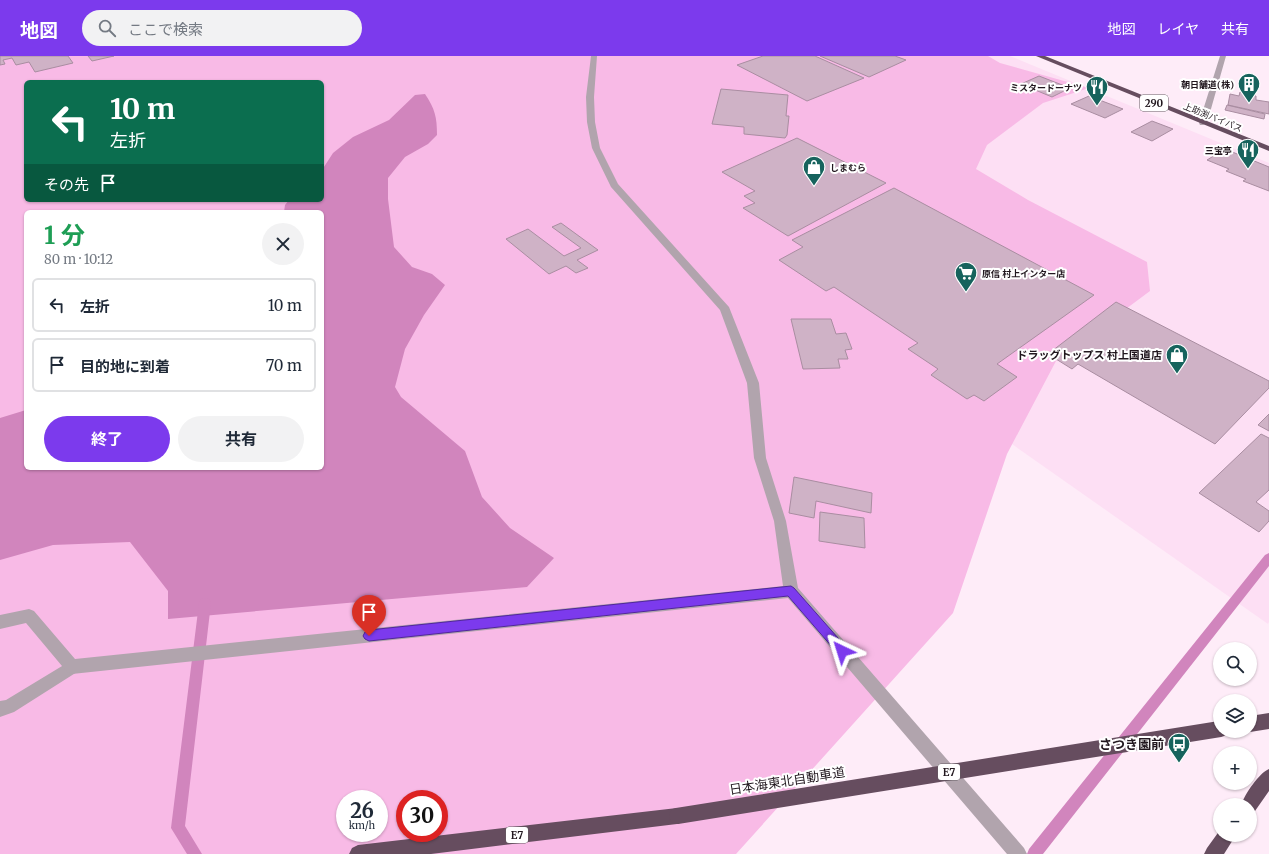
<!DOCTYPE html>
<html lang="ja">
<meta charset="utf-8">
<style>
:root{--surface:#fff;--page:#f2f2f3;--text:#1f2937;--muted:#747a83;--line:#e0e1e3;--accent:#7c3aed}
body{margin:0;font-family:Merriweather,"Noto Sans JP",serif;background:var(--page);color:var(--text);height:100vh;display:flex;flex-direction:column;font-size:15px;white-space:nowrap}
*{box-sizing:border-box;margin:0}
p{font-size:13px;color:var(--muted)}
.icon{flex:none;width:22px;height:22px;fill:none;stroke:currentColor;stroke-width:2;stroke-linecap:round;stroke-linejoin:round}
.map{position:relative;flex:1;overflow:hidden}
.panel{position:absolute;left:24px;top:154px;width:300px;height:260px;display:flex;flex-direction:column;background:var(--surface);border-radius:6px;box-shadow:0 1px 3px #0004}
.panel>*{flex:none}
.guide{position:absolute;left:24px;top:24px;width:300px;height:122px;border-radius:6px;box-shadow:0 1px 3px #0004;background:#0b6e4f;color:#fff;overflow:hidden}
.tools{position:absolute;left:1213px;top:586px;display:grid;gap:8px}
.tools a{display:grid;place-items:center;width:44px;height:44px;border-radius:50%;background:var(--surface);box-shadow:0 1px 3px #0004;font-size:20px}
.speed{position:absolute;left:336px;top:734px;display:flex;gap:8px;font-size:20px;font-weight:700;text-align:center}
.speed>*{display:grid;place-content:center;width:52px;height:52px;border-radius:50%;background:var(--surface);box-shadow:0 1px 3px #0004;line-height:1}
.speed small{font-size:10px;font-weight:400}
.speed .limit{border:6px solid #d22;background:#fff;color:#111}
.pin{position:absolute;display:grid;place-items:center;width:34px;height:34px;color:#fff;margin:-41px -17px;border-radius:50% 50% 50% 0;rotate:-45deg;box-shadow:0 0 4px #0007}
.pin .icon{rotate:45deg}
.me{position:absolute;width:44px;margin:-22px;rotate:319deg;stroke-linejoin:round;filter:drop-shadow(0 0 3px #0008)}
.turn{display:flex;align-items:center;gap:14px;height:84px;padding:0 20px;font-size:18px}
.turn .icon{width:52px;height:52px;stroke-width:2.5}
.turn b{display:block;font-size:28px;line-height:34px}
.then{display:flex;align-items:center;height:38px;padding:0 20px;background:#0003;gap:8px;font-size:15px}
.round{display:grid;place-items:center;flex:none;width:42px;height:42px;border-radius:21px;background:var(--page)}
.head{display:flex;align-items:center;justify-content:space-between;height:68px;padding:0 20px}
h1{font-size:24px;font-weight:700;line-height:30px;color:#1e9e55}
.button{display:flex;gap:8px;margin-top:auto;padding:8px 20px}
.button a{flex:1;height:46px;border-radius:24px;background:var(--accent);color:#fff;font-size:16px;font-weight:700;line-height:46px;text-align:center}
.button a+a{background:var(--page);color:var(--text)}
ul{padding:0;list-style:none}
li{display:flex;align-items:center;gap:12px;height:54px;margin:0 8px 6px;padding:0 12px;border:2px solid var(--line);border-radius:6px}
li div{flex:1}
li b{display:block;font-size:15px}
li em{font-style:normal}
header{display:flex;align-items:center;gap:24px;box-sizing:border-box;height:56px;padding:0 20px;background:var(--accent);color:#fff}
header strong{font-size:19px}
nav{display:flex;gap:22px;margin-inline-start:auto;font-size:14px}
.search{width:280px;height:36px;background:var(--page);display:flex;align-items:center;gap:10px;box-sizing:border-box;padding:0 14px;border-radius:22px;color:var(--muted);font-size:15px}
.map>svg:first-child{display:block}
.built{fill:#fddff4}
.green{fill:#f8bae6;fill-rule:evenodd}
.water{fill:#d185bd}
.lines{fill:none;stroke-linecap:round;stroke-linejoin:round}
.stream{fill:#d185bd;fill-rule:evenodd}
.building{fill:#cfb2c6;stroke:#a98da1}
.lane{fill:#b1a4ad;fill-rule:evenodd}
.street{fill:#b1a4ad;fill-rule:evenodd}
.highway{fill:#664d5f;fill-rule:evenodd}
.highway-bridge{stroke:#664d5f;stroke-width:16}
.route{fill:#7c3aed;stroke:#51269a}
.labels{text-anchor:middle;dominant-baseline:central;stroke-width:4;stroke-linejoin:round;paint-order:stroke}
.far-poi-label{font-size:9px;font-weight:bold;fill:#21171e;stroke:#fff;text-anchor:end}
.far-street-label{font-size:9px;fill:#21171e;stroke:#fff}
.shield{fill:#fff;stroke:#645d62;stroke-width:1}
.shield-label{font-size:10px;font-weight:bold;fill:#21171e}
.poi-label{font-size:11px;font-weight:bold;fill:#21171e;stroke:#fff;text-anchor:end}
.near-poi-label{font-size:13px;font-weight:bold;fill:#21171e;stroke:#fff;text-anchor:end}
.near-street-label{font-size:13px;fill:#21171e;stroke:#fff}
</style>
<header>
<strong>地図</strong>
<div class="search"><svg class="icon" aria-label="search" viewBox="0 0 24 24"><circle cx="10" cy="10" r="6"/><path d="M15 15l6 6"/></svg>ここで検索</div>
<nav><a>地図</a><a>レイヤ</a><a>共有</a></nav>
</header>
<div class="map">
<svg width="1269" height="798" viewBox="0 0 1269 798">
<rect width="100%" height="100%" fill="#feecf8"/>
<path class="built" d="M749,0H1010L1269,107V566L1268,568L683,157Z"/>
<path class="green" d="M0,0H988L1000,7L1089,32L1043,47L987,89L976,113L1028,144L1147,206L1150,235L1056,305L1007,398L953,557L736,798H0ZM26,26H322V144H26ZM26,156H322V412H26ZM345,743H379V777H345ZM405,743H439V777H405Z"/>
<path class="water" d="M425,38C435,53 437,61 437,79L428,88L405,101L388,122V143L394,191L412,211L432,218L445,229L424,259L405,293L395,331L401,341L465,395L482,441L510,472L554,502L527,531L168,563V535L130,486L53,489L0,504V362L26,354V412H322V156H284L285,149L289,144H322V114L333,97L353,81L389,64L415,39Z"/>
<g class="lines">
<path class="stream" d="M1269,497V510L1043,798H1027L1029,793L1265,499Z
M205,542L209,543L211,547L185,770L202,798H187L171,772L199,547L201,543Z"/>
</g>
<path class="building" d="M0,0H68L73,7L35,16L29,6L16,9L12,2L3,4L5,8L0,9Z
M88,0H114L92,5Z
M763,0H815L864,22L807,45L737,9Z
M820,0H895L906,4L869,21Z
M1039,20L1070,32L1052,41L1021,28Z
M721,33L788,39L786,60H789L787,79L785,82L744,78V71L712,68Z
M1240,36L1256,40V44L1269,46V58L1228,49L1230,38L1239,40Z
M1089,40L1123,53L1105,62L1071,48Z
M1227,49L1265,58L1264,63L1225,54Z
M1152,65L1173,73L1152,85L1131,76Z
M797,82L886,127L788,180L743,152L755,147L744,140L755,135L722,116Z
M1225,93L1269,111V135L1243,125L1246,123L1226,115L1229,113L1207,104Z
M894,132L1094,239L997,308L1017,321L984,345L974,339L967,343L931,319L938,313L908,293L918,287L834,231L826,235L779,204L803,191L792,184Z
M561,167L598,194L577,204L588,212L576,217L566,210L549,218L506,183L528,173L564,200L581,192L552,171Z
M1116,246L1269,325V332L1215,388L1078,308L1072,313L1048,298Z
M791,263H831L836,278L846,277L852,293L845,294L848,303H838L840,312L803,313Z
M1269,358V375L1258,369Z
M1261,378L1269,382V434L1256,446L1269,455V465L1259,476L1199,437Z
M794,421L872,437L871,457L816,445L814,462L789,457Z
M820,456L864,462L865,492L819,485Z"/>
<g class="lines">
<path class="lane" d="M72,604L77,606L79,611L77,616L14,656L0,661V645L6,644Z"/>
<path class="street" d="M591,0H597L594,41L595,66L600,92L618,128L729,251L759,327L766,402L786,465L798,532L1024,792L1027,798H1007L788,542L72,618L67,616L26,567L0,573V559L29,553L34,555L75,603L783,530L774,465L754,402L747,327L720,254L611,131L592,92L587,66L586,41Z
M1220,0H1226L1207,67L1203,69H1200L1199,67Z"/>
<path class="highway" d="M1036,0H1045L1269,90V95Z
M1269,657V673L1250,676L1248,675H1250V660Z
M1269,713V735L1255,755L1250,757V749H1241C1245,738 1259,717 1269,713Z
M677,752L683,754L685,760L683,766L677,768L431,798H349L352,792L358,789Z
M1220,774V779H1236L1224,798H1204L1207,792Z"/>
<path class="highway-bridge" d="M677,760L1220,673"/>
</g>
<path class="route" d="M791,530L794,532L846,591L848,595L846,599L842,600L839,599L788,540L369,585L365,583L363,580L365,576L369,574Z"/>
<defs>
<g id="building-pin" transform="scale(1.15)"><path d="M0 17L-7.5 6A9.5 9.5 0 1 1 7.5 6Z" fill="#16635d" stroke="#fff"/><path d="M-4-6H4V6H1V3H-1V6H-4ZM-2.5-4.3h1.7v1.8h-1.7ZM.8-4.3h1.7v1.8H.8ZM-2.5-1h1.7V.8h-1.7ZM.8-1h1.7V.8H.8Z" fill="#fff"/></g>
<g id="restaurant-pin" transform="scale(1.15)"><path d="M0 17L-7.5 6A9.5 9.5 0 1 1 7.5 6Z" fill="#16635d" stroke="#fff"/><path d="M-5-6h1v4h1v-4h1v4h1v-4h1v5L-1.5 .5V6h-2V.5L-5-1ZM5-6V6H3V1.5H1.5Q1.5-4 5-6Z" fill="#fff"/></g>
<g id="shop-pin" transform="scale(1.15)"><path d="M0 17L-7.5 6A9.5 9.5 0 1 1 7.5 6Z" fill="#16635d" stroke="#fff"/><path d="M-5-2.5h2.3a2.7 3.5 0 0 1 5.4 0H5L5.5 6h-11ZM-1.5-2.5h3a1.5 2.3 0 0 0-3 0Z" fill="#fff"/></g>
<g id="supermarket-pin" transform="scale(1.15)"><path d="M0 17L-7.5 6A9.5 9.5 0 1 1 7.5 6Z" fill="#16635d" stroke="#fff"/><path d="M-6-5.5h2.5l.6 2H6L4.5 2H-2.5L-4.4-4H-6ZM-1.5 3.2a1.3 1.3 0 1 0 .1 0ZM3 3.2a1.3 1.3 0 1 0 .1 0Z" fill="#fff"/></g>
<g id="bus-pin" transform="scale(1.15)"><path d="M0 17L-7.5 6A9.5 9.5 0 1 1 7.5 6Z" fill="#16635d" stroke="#fff"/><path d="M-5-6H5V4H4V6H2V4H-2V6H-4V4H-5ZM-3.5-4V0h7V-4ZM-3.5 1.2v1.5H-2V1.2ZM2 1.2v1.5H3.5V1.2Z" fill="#fff"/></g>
</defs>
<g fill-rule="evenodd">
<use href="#building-pin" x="1249" y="28"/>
<use href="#restaurant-pin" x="1097" y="31"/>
<use href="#restaurant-pin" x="1248" y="94"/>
<use href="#shop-pin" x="814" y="111"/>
<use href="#supermarket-pin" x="966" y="217"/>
<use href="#shop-pin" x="1177" y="299"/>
<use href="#bus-pin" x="1179" y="688"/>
</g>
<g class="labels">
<g class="far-poi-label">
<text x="1234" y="28">朝日舗道(株)</text>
<text x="1082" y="31">ミスタードーナツ</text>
<text x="1232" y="94">三宝亭</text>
<text x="830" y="111" text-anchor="start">しまむら</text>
<text x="982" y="217" text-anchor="start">原信 村上インター店</text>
</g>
<g class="far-street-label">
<text transform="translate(1213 61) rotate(22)">上助渕バイパス</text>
</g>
<g class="shield">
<rect x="1140" y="39" width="28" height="16" rx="3"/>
<rect x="938" y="708" width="22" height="16" rx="3"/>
<rect x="506" y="771" width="22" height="16" rx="3"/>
</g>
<g class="shield-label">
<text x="1154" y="47">290</text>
<text x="949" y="716">E7</text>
<text x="517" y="779">E7</text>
</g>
<g class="poi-label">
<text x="1162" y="299">ドラッグトップス 村上国道店</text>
</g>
<g class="near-poi-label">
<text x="1164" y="688">さつき園前</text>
</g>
<g class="near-street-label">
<text transform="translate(787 725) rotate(-9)">日本海東北自動車道</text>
</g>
</g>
</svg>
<div class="tools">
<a><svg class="icon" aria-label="search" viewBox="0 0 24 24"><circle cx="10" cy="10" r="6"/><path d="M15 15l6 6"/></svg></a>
<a><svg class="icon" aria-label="layers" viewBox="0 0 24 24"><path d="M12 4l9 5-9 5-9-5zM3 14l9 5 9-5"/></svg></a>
<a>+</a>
<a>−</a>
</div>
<div class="speed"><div>26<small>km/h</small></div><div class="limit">30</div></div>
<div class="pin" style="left:369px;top:580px;background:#d93025"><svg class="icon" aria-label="arrive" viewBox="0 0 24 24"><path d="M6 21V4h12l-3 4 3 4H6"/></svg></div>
<svg class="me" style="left:842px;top:595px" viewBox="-20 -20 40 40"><path d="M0-17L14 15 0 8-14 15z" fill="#7c3aed" stroke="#fff" stroke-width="4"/></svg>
<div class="guide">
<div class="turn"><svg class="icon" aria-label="left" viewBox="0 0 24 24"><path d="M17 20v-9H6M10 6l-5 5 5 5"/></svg><div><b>10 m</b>左折</div></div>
<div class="then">その先<svg class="icon" aria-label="arrive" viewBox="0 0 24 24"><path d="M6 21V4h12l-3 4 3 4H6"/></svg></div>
</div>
<section class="panel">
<div class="head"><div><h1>1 分</h1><p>80 m · 10:12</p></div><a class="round"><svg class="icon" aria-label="close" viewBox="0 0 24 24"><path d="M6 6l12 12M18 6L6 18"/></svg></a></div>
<ul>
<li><svg class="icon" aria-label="left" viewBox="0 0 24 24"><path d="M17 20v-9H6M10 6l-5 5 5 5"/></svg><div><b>左折</b></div><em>10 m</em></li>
<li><svg class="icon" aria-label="arrive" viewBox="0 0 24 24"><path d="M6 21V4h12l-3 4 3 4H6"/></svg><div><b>目的地に到着</b></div><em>70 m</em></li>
</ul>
<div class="button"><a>終了</a><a>共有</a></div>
</section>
</div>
